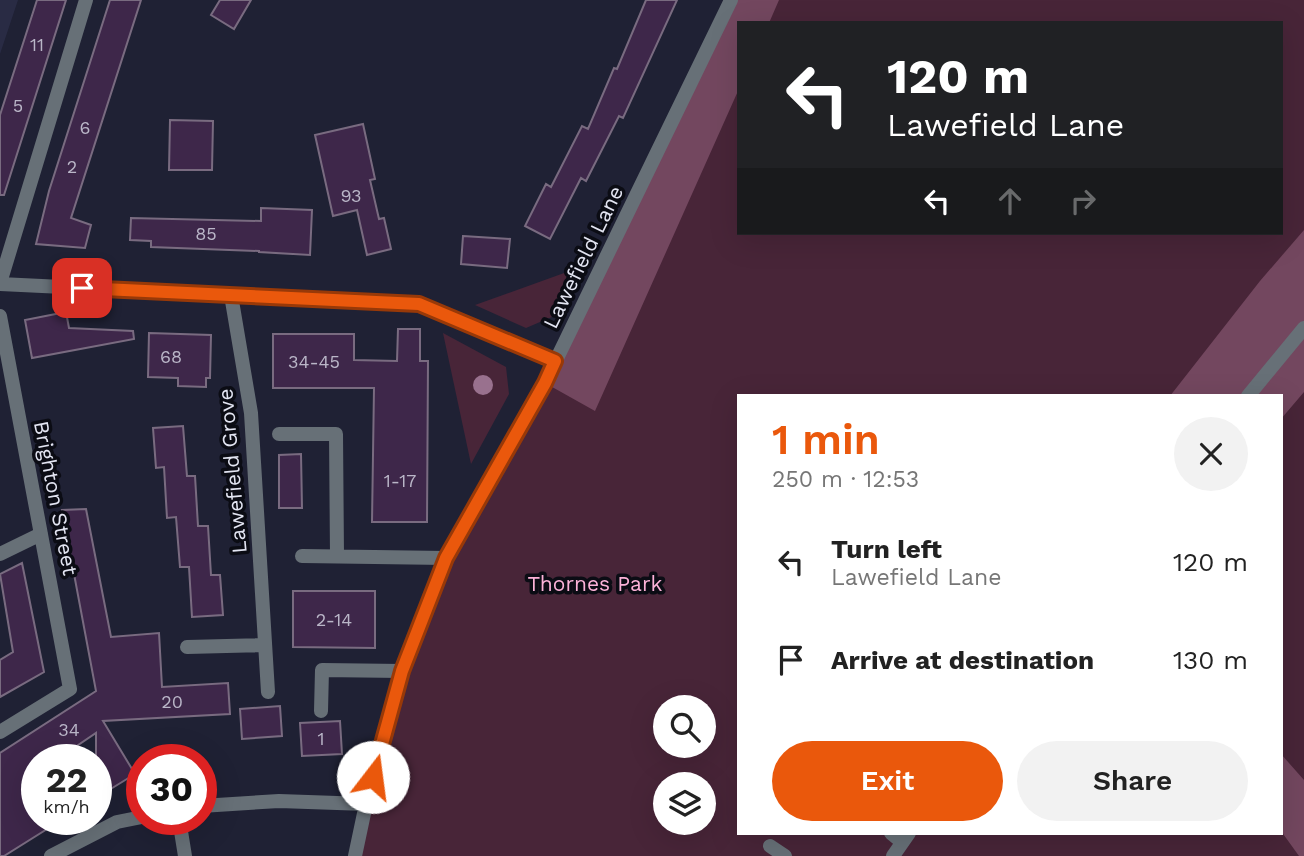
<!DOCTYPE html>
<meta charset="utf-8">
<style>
:root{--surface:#fff;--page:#f2f2f2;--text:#222;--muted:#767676;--accent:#ea580c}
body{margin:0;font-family:"Work Sans",sans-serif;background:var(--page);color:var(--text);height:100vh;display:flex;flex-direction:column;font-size:26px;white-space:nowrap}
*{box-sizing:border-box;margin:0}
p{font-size:23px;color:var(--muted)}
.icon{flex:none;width:38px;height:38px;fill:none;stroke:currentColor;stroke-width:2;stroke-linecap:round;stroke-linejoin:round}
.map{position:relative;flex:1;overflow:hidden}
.panel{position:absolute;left:737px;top:394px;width:546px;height:441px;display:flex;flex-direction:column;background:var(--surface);border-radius:0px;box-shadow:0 7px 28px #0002}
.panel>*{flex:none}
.banner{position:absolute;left:737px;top:21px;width:546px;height:214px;border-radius:0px;box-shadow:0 7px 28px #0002;background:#202124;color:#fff;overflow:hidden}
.buttons{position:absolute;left:653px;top:695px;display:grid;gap:14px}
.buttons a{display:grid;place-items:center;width:63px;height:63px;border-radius:50%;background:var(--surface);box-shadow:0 7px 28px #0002;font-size:35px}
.speed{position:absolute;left:21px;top:744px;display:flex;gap:14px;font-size:35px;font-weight:700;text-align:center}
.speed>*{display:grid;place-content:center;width:91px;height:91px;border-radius:50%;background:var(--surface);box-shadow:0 7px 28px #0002;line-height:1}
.speed small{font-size:18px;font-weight:400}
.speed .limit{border:10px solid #d22;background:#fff;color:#111}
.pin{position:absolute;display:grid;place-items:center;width:60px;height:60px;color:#fff;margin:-30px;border-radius:14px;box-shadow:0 4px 10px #0006}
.me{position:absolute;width:77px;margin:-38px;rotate:15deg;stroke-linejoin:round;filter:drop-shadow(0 0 5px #0008)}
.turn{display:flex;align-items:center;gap:24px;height:147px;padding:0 35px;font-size:32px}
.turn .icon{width:91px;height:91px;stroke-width:2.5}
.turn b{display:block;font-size:49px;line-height:60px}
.lanes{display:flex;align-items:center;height:66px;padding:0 35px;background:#0003;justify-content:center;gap:35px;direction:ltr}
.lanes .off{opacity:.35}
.round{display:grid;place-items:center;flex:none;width:74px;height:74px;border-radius:37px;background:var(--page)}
.overview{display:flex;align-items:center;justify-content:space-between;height:119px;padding:0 35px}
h1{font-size:42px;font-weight:600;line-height:52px;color:var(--accent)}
.button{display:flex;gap:14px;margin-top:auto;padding:14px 35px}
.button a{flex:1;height:80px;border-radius:42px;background:var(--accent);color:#fff;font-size:28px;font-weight:600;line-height:80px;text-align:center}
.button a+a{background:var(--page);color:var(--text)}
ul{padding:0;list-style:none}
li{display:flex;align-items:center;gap:21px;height:98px;padding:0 35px}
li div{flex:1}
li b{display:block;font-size:26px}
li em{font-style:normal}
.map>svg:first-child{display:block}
.built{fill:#292b44}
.green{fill:#482538;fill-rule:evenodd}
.forest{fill:#73475f}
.building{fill:#3e274a;stroke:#796b80;stroke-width:2}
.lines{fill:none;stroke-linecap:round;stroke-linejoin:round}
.service{stroke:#677077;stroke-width:14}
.minor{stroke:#677077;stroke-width:14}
.tree{fill:#99718e}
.route-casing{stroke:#983908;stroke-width:18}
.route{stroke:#ea580c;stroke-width:12}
.labels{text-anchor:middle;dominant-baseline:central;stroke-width:7;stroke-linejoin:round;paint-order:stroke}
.number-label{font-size:18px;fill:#bab6c8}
.street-label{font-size:21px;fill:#e3e5f2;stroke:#0b0c14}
.park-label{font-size:21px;fill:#fcb2d8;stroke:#0b0c14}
</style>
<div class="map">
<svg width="1304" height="856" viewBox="0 0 1304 856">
<rect width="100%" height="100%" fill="#1f2134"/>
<path class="built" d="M0,0H18L0,54Z"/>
<path class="green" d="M731,0H1304V856H355L366,804L446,558L545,383ZM738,23H1281V233H738ZM738,396H1281V833H738ZM665,707H704V746H665ZM665,784H704V822H665Z
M578,268L554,316L526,328L475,305Z
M443,333L506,367L509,394L471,464Z"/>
<path class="forest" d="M731,0H779L769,23H738V91L595,411L545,383Z
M1304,230V392L1281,419V396H1170L1260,281Z
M1281,754L1304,780V856H1299L1281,831Z"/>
<path class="building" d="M37,0H66L4,195H0V115Z
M110,0H141L71,218L91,225L85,248L36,244L49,191Z
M220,0H251L234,29L211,15Z
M646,0H677L623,118L619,116L586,181L581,178L550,239L525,226L546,184L551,187L582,126L588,129L614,68L617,69Z
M170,120L213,121L212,170H169Z
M363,124L375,179L370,180L379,219L384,218L391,249L367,255L357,210L333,216L315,135Z
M261,208L312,210L310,255L259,252V251L151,247V241L130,240L131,218L261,221Z
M463,236L510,239L507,268L461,264Z
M66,312L69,328L133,331L134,339L32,358L25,320Z
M398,329H420V361H428L427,522H372L374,388H273V334H354V360L397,361Z
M149,333L211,335L210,378H206V387L178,386V378L148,377Z
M183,426L187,476H195L198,526H208L211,575H220L223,615L192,617L189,567H180L176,517L167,518L164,467L156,468L153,428Z
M301,454L302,508H279V455Z
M86,509L111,637L159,633L162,687L228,683L230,714L103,721L135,774L96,798V733L56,760H37V819H63L4,856H0V753L96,691L62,510Z
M22,563L44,672L0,697V660L13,652L0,574Z
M293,591H375V648L293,647Z
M280,706L282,736L242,739L240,709Z
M340,721L342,754L302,756L300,723Z"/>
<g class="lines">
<path class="service" d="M1248,396L1304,328
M891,833L902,842
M770,846L785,856
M893,856L909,833"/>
<path class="minor" d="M0,283L86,0
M0,284L419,304L555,361
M231,295L251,413L268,692
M0,316L70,689L0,732
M279,434H336L337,556
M0,554L41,534
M302,556L446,558
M187,647L265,645
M321,711L322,670L402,671
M201,806L279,801L366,804
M179,819L185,856
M51,856L117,822L142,817
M355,856L366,804L402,671L446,558L545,383L731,0"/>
</g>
<circle class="tree" cx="483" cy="385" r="10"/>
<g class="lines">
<g class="route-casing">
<path id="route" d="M82,288L419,304L555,361L545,383L446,558L402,671L373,777"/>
</g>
<use href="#route" class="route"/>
</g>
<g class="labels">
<g class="number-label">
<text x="37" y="44">11</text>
<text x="18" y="105">5</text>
<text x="85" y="127">6</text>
<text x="72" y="166">2</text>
<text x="351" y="195">93</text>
<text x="206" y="233">85</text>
<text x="171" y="356">68</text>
<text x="314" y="361">34-45</text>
<text x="400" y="480">1-17</text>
<text x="334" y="619">2-14</text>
<text x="172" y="701">20</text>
<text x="69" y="729">34</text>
<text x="321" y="738">1</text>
</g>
<g class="street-label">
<text transform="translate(583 257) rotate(-64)">Lawefield Lane</text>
<text transform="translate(232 471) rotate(-95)">Lawefield Grove</text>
<text transform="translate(56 498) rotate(79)">Brighton Street</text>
</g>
<g class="park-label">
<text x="595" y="583">Thornes Park</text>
</g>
</g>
</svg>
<div class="buttons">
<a><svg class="icon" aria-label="search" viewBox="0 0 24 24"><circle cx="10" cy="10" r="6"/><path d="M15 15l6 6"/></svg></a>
<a><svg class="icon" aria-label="layers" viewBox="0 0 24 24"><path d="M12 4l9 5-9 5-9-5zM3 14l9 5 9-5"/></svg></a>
</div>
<div class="speed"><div>22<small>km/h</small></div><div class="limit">30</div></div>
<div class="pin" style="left:82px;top:288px;background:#d93025"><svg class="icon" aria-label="arrive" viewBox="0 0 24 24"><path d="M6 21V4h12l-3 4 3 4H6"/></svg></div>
<svg class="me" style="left:373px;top:777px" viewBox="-20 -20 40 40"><circle r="19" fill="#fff"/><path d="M0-13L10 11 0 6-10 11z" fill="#ea580c"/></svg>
<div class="banner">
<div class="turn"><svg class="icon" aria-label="left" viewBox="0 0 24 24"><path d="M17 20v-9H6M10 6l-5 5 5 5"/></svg><div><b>120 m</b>Lawefield Lane</div></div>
<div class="lanes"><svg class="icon" aria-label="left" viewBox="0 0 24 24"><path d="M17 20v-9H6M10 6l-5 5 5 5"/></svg><svg class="icon off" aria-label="ahead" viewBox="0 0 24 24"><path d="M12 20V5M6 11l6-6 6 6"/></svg><svg class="icon off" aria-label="right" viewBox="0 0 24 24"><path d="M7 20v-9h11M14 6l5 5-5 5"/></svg></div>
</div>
<section class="panel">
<div class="overview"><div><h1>1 min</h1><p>250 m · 12:53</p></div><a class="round"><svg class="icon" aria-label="close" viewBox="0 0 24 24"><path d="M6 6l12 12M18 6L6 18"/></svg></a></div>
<ul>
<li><svg class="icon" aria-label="left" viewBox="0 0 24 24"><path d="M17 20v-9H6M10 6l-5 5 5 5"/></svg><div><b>Turn left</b><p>Lawefield Lane</p></div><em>120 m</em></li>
<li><svg class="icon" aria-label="arrive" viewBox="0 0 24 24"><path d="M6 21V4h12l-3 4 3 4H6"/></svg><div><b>Arrive at destination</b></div><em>130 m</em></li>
</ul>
<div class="button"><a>Exit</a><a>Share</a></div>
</section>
</div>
